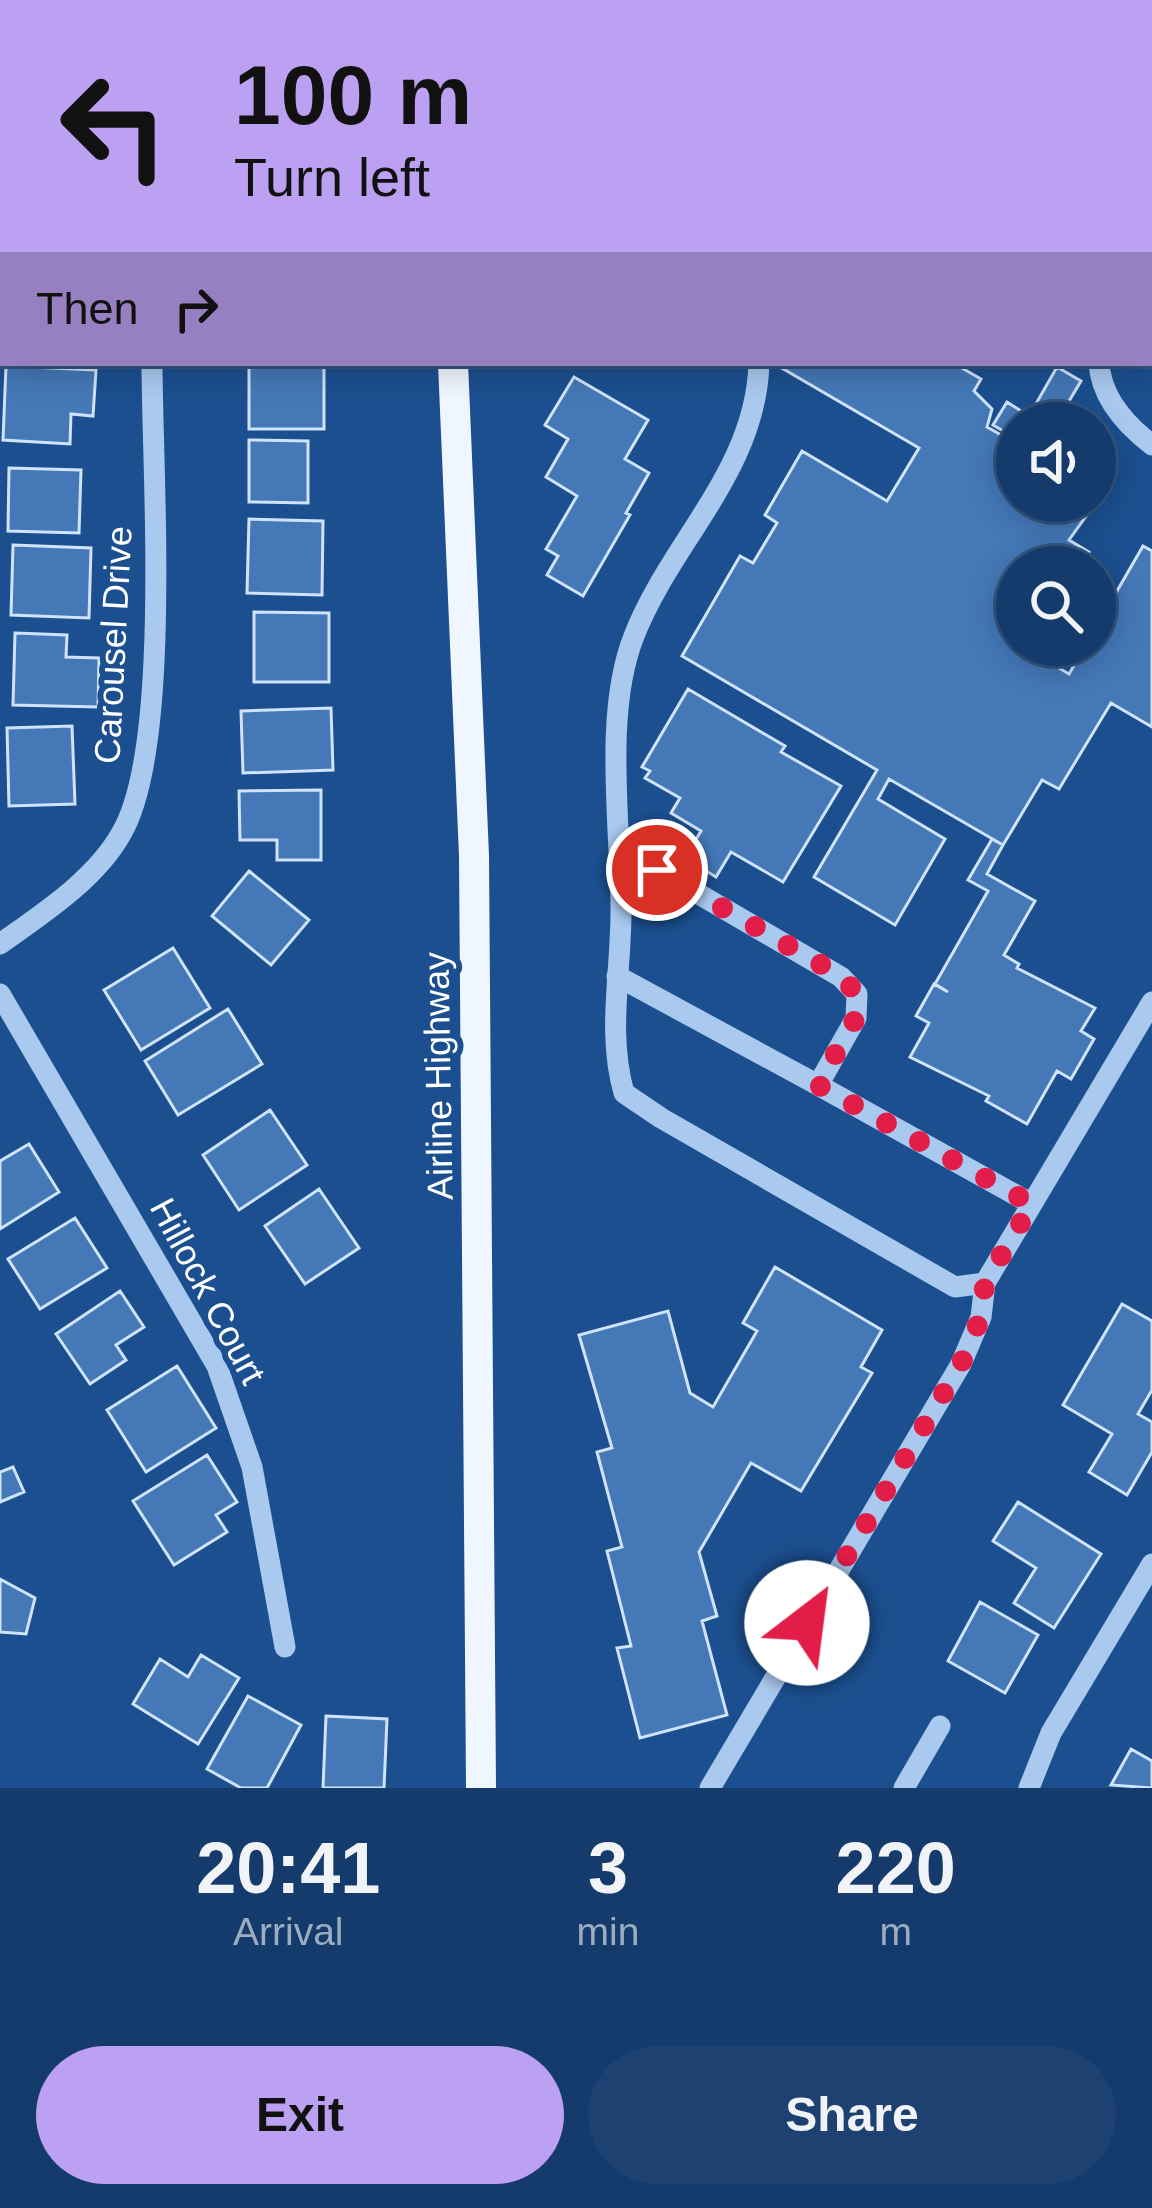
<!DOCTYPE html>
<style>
:root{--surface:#143b6b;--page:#1d4271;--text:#f1f3f6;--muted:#9dadc1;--line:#33557e;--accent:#bca0f2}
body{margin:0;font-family:Helvetica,sans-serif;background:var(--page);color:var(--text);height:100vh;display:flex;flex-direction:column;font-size:45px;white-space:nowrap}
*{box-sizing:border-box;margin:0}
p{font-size:39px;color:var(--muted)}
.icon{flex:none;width:66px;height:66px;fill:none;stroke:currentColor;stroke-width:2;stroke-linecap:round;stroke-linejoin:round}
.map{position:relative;height:1788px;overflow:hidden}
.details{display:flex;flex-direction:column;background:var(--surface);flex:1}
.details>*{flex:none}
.banner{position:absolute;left:0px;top:0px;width:1152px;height:366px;box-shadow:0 6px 30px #0003,0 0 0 3px var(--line);background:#bca0f2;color:#111;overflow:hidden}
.fabs{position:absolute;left:996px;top:402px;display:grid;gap:24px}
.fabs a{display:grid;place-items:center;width:120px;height:120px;border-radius:50%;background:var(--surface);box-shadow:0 6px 30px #0003,0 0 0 3px var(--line);font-size:60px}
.pin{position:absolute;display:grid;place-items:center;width:102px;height:102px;color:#fff;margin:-51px;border:6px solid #fff;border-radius:50%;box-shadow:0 3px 12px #0007}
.me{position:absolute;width:132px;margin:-66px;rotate:30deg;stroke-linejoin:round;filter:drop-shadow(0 0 9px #0008)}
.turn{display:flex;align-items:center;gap:42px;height:252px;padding:0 36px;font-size:54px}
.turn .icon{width:156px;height:156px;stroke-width:2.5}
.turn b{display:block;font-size:84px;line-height:102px}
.then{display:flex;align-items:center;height:114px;padding:0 36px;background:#0003;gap:24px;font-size:45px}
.eta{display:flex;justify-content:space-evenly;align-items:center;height:204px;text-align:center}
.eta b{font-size:72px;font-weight:700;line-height:84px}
.button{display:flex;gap:24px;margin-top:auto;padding:24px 36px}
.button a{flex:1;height:138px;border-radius:72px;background:var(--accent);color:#111;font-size:48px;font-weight:700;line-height:138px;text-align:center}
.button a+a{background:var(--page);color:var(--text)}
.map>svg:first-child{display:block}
.building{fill:#4478b7;stroke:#cfe3fa;stroke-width:3}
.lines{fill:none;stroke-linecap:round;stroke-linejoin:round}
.minor{stroke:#a9c9ee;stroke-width:21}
.major{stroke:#f0f6ff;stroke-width:30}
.route{stroke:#e11d48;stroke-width:21;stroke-dasharray:0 37.8}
.labels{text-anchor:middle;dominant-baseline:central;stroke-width:12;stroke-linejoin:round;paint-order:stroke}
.street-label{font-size:36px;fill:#fff;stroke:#1b4f8f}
</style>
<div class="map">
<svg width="1152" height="1788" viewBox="0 0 1152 1788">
<rect width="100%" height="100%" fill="#1b4f8f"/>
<path class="building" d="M249,363H324V429H249Z
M783,363H953L981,379L974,391L992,409L987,427L1017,444V501H1097L1069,540L1089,552L1081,567H1017V645H1035L1031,651L1069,674L1086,645H1095V629L1143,546L1152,551V727L1111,703L1059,789L1042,780L1003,845L889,779L878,799L945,839L895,925L814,877L877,770L682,656L740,556L753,563L777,523L765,515L802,451L887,501L919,448L780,367Z
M6,366L96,370L93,416L71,414L70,444L3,440Z
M1057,367L1081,381L1056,423H1017V439L993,425L1007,402L1029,416Z
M574,377L648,420L625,459L649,473L626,513L630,515L583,596L547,575L558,556L546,549L577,496L546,477L568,439L545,425Z
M249,440L308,441V503L249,502Z
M9,468L81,470L79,533L8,531Z
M249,519L323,521L322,595L247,593Z
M13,545L91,548L89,618L11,615Z
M254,612L329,613V682H254Z
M15,633L67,635L66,657L99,658L98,707L13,705Z
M688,689L785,746L781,752L841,786L783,882L731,852L716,877L685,858L701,831L671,813L680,798L645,778L650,771L642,767Z
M331,708L333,770L243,773L241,711Z
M72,726L75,804L9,806L7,728Z
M321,790V860H277V840H240L239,791Z
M992,839L1003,845L987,874L1035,901L1004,955L1019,964L1017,968L1095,1008L1081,1031L1094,1039L1071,1079L1057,1071L1027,1124L986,1101L989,1096L910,1057L929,1023L916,1016L934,984L948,992L935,984L988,891L968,880Z
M249,871L309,920L271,965L212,916Z
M173,948L210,1008L141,1050L104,990Z
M228,1009L262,1064L178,1115L145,1061Z
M270,1110L307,1165L239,1210L203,1155Z
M29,1144L59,1192L0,1229V1161Z
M319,1189L359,1248L305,1284L265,1226Z
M75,1218L107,1268L40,1309L8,1259Z
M775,1267L882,1330L861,1367L872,1373L801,1491L751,1463L699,1552L717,1616L702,1621L727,1715L640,1738L617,1648L631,1646L607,1551L622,1547L597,1452L612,1448L579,1335L668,1311L690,1393L713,1407L757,1331L743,1323Z
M120,1291L144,1327L116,1345L126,1360L90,1384L56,1334Z
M1122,1304L1152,1321V1390L1138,1414L1152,1422V1452L1127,1495L1089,1472L1112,1434L1063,1405Z
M177,1366L216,1428L146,1472L107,1410Z
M207,1455L237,1502L216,1515L227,1532L174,1565L133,1501Z
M13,1467L24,1492L0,1502V1472Z
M1018,1502L1101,1554L1054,1628L1014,1603L1036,1568L993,1541Z
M0,1579L35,1598L26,1634L0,1632Z
M980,1602L1038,1635L1005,1693L948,1661Z
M201,1655L239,1678L198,1744L133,1704L160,1659L188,1677Z
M248,1696L301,1725L267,1788H241L207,1769Z
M326,1716L387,1719L384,1788H323Z
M1131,1749L1152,1761V1788L1111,1785Z"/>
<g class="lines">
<path class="minor" d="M1038,0L1043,3
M937,3L939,0
M0,17H3
M1149,65L1152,67
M1149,254L1152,248
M759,363C756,471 671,541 634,636C603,714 621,827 621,911C621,974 607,1033 624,1093L661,1118L955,1287L985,1283
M1099,363C1101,397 1126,425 1152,445
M620,848L841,977L857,994L856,1018L818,1085L1032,1204
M0,944C42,914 95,880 121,834C172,749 152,471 152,363
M617,976L818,1085
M0,994L217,1366L252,1467L285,1647
M710,1788L961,1364L981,1317L985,1283L1152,1002
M904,1788L940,1726
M1029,1788L1051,1733L1152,1564"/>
<path class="major" d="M409,3V0
M446,3V0
M453,363L474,856L481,1788"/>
</g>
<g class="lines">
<path class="route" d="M657,870L841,976L857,994L856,1018L818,1085L1032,1204L985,1283L981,1317L961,1364L807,1623"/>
</g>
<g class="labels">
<g class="street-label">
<text transform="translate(113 645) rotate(-87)">Carousel Drive</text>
<text transform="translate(438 1076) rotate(-91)">Airline Highway</text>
<text transform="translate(208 1291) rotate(62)">Hillock Court</text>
</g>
</g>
</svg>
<div class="fabs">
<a><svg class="icon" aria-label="sound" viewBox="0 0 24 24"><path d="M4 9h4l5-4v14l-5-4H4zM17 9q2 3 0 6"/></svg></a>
<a><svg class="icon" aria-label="search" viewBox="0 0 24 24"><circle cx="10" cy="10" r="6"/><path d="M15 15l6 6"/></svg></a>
</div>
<div class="pin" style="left:657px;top:870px;background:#d93025"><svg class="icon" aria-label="arrive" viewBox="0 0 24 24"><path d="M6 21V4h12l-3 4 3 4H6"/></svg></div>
<svg class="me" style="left:807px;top:1623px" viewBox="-20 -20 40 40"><circle r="19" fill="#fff"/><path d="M0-13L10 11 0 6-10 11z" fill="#e11d48"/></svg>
<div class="banner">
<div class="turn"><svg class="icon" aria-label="left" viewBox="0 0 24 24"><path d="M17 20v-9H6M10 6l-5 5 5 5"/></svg><div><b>100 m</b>Turn left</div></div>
<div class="then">Then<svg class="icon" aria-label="right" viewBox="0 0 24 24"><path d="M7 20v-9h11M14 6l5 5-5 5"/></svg></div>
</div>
</div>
<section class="details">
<div class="eta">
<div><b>20:41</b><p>Arrival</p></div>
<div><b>3</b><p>min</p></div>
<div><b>220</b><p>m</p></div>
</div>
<div class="button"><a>Exit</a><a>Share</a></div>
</section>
